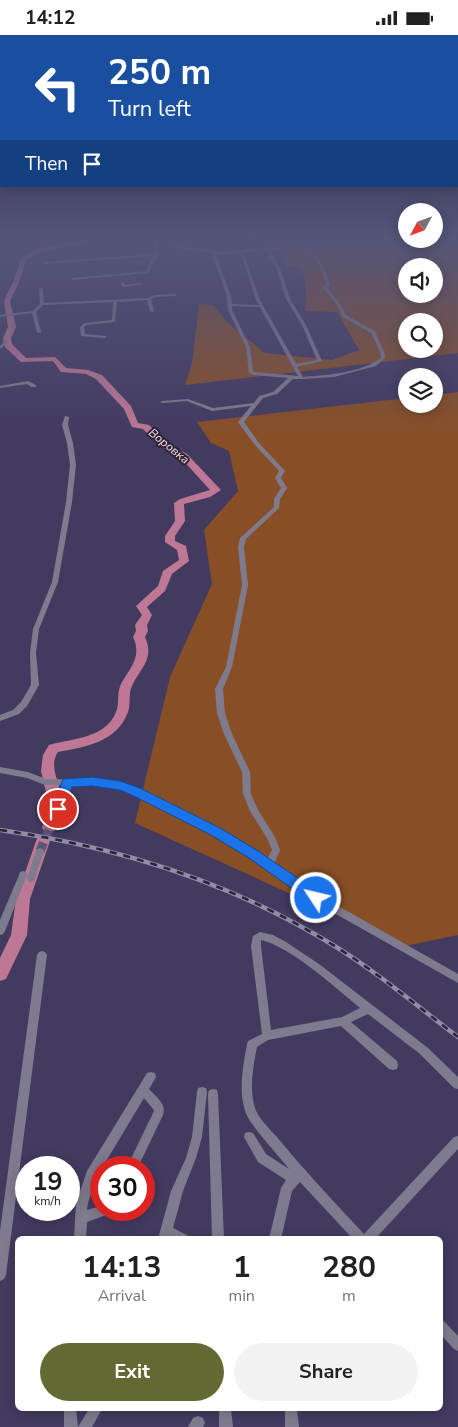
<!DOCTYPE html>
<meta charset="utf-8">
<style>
:root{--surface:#fff;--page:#f2f2f2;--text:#202124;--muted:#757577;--accent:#646934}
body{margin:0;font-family:"Nunito Sans",sans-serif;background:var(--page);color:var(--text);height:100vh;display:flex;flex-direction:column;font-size:19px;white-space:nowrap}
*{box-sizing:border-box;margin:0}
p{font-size:16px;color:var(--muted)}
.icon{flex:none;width:28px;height:28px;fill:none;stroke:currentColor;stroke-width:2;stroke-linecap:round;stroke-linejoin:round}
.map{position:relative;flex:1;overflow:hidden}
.side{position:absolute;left:15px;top:1201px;width:428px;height:175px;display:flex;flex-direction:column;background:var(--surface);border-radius:8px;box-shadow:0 2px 12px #0003}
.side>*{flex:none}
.guide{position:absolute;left:0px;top:0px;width:459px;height:152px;box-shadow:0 2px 12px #0003;background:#1a4fa0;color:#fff;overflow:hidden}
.needle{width:32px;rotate:229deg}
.controls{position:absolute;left:398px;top:168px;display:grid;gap:10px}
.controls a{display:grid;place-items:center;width:45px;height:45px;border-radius:50%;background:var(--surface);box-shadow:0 2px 12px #0003;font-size:25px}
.speed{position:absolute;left:15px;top:1121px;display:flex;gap:10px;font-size:25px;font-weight:700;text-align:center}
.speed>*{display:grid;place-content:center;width:65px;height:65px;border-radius:50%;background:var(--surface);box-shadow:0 2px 12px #0003;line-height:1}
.speed small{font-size:12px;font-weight:400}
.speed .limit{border:8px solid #d22;background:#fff;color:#111}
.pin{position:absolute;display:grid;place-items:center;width:42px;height:42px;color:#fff;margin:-21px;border:2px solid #fff;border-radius:50%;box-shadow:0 1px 5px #0007}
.me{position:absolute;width:55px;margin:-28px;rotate:305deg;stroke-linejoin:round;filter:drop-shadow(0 0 4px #0008)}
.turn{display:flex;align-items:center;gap:18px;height:105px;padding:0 25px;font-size:22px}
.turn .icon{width:65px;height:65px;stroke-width:2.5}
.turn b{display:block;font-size:35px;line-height:42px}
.then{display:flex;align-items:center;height:48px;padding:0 25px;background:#0003;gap:10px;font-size:19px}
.eta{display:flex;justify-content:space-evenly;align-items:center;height:85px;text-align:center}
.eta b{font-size:30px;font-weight:700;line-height:35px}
.action{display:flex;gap:10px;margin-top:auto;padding:10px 25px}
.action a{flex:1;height:58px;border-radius:30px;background:var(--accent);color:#fff;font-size:20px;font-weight:700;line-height:58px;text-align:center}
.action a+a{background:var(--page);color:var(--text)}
.status{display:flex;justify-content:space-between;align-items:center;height:35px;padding:0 25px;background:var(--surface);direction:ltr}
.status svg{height:14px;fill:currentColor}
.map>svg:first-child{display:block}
.green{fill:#884f26;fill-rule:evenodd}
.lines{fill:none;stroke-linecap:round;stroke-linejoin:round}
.river{fill:#be7794;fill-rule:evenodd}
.minor-tunnel{stroke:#5c5477;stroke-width:9;stroke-dasharray:9 4.5;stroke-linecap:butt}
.minor{fill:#7f7b8e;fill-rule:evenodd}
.rail-casing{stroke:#928baa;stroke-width:4.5}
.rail{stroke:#282536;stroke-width:2.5;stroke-dasharray:7;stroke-linecap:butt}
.route{fill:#1a73e8;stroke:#114b97}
.labels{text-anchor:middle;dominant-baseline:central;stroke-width:4;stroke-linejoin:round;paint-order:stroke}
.far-water-label{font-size:12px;font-style:italic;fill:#ffd5e5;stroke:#282536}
</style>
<div class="status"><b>14:12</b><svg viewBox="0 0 49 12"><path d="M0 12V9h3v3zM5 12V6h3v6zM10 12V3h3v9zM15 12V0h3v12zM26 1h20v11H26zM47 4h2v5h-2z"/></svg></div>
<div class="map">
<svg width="458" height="1392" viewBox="0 0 458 1392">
<rect width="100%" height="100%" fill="#433a60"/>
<path class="green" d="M276,206H458V318L185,350L192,328L199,269L213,270L227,287L265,318L332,325L359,315L337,277L306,276L305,243L300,232L286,230ZM406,231H434V259H406ZM406,286H434V314H406Z
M458,357V900L405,911L135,788L170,642L212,549L204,495L238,456L229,416L211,408L197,387L406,363V369H434V360Z"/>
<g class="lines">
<path class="river" d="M81,206H95L43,216L26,225L20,245L10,266L16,292L11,303L12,309L26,323L55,322L66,333L88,335L102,340L131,371L138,388L149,390L167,408L187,419L221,455L210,462L184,469L185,486L175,501V506L186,511L189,526L172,539L165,556L147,572L152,580L147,590L148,596L145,602C155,625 140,633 132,651C128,659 131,669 128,677C117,707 86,712 58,717C46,734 66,757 64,774C63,781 57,790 54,796L49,797L44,796L42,792L50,774L41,736L43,720L49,710C73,703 105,704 116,677C120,668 116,657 122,647C131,632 142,621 133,602L136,596L135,590L142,580L136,571L158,551L163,536L179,525L177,515L165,507V501L175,486L174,468L180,464L210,455L181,423L161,412L143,394L132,392L124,374L96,344L86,339L61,337L53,326L21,327L5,312L3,303L8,292L4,266L14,245L21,223L39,213Z
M43,800L48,802L50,806L30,864L27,900L6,944L0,946V923L11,900L16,864L36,806L38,802Z"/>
<path class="minor-tunnel" d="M40,816L58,774"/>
<path class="minor" d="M153,206H157L158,214V219L159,220L157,221L149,237L147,238L73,245L71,244L73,243L146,236L153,221L46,229L44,228L46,227L154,219L155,214Z
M164,206H168L173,209L184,212L206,214L220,217L276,212H306L303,206H307L309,212L322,230L330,249L327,253L341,270L346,280L375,296L384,317L385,323L376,331L334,342L301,344H293L277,359L263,363L244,387L259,408L285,436L281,443L287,453L280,464L279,473L246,504L244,512L248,550L232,632L223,654L225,678L232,699L250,737L251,759L258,775L275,802L280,815L274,829L319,860L458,939V948L313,866L251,822L212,799L134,758L108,751L70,750L62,774L61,776H55L54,774L62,750H45L27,743L0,738V732L28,737L46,744L108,745L139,754L218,795L267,825L272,815L268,805L250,776L243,759L242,737L224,699L217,678L215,654L226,632L242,550L238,512L240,503L274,472V464L281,453L275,443L279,436L255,410L238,387L251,371L212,376L187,366L162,368L160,367L162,366L188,364L213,373L254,368L259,361L273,357L288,343L254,340L249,338L246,312L228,275L227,261L212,219L214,218C197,214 178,218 164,206ZM307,214C316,223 323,236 326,249L323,253L337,270L343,282L371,298L380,317L381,323C360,338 328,340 303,342L297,332L322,326L306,290L290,264L282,238L271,215ZM267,215L278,238L286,264L302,290L317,325L296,329L260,265L243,217ZM241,218L256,265L259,270L232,269L231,261L216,220ZM232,271L260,272L298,341L253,337L250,312L232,275Z
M121,247H123L125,250L141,248L143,249L124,252L122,251Z
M41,253L43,254L44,268L148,263L155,260L175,259L177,260L175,261L156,262L151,264L154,276L152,277L150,276L147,265L117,267L115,287L86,290L84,292L85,299L106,301V303H104L81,301L80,292L85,288L112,285L113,267L43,270L36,277L41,297L39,298L37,297L32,278L0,282V280L33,276L40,269L39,254Z
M3,304H7V308L0,314V311L3,308Z
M28,346L36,350V352H32L27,349L0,353V351Z
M65,381L69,382L68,390L73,408L76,430L72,467L58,547L39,594L36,618L39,650L27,671L19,679L0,686V680L13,675L21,667L31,650L30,618L33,594L52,547L66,467L70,430L67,408L62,390Z
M40,813L43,814L44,816L34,846L31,847L28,846L27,843L36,816L37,814Z
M23,836L26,837L27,840L5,896L3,899L0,900V885L19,840L20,837Z
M260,897L273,900L286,907L319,929L428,1013L458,1042V1054L454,1053L420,1019L368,979L351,987L397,1026L398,1030L397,1034L393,1035L389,1034L341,991L268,1005L257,1012C253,1032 249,1054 255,1073C258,1083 269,1093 276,1101C304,1135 334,1167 364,1199L454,1102L458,1101V1114L375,1204H353L300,1147L292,1156L281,1204H269L281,1153L286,1145L258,1127L244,1102L245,1098L249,1097L253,1098L266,1119L289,1134C277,1119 261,1102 250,1086C236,1064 243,1032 247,1009L248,1006L262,999L251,911L253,901ZM261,905C291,912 336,953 360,973L342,982L271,995L261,911Z
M42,916L45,917L47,920L6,1240L4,1244L0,1246V1196L37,920L39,917Z
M151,1037L155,1038L156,1042L149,1054C156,1062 167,1069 163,1080L138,1132H127L154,1076L153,1074L144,1063L96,1143L88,1168L87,1175L101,1171V1175H111L109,1179L87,1187L86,1204H74L76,1168L87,1136L147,1038Z
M202,1052L206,1053L207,1057L202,1102L196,1123L183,1156L173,1193L187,1200L189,1204H158L171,1156L186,1123L192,1102L197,1057L198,1053Z
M213,1054L217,1055L218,1059L224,1204H212L208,1059L209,1055Z
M440,1284L444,1286L458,1301V1316L454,1314L440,1299Z
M64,1374H76L78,1392L89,1374H102L92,1392H64Z
M219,1374H231L233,1392H219Z
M285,1374H297L299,1392H285Z
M198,1381L203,1383L205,1388L203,1392H188L193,1383Z"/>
<g class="rail-casing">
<path id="rail" d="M0,795C118,812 231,847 333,910C377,937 417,971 458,1002"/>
</g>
<use href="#rail" class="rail"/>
</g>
<linearGradient id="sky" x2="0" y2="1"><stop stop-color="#252035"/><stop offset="0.51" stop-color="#55557a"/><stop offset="1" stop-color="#55557a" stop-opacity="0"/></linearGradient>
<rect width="458" height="401" fill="url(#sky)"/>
<path class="route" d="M92,742L120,746L140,753L220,793L258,816L321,859L323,863L321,867H311L249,823L211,800L132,760L120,755L92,751L72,752L62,777H54L52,774L63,744Z"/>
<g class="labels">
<g class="far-water-label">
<text transform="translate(169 411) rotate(39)">Воровка</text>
</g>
</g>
</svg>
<div class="controls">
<a><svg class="needle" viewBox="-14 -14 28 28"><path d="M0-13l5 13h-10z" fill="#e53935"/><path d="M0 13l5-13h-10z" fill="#757577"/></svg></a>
<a><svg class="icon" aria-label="sound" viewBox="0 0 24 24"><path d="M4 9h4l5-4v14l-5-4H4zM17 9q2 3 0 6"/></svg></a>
<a><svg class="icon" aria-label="search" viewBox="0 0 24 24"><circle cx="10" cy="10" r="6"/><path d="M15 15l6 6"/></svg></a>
<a><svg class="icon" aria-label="layers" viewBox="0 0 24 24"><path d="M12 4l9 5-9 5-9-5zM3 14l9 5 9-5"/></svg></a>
</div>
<div class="speed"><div>19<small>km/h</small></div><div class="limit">30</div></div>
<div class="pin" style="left:58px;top:774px;background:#d93025"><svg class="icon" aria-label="arrive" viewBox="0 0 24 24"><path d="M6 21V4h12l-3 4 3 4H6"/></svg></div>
<svg class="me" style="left:316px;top:863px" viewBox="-20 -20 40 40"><circle r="17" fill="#1a73e8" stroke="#fff" stroke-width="3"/><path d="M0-11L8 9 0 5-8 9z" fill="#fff"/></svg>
<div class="guide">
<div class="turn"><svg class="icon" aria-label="left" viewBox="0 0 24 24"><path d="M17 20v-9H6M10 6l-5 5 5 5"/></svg><div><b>250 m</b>Turn left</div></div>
<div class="then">Then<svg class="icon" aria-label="arrive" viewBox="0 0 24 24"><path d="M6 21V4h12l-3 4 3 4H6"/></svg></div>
</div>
<section class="side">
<div class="eta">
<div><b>14:13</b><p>Arrival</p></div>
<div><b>1</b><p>min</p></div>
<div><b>280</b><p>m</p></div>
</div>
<div class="action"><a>Exit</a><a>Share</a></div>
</section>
</div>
